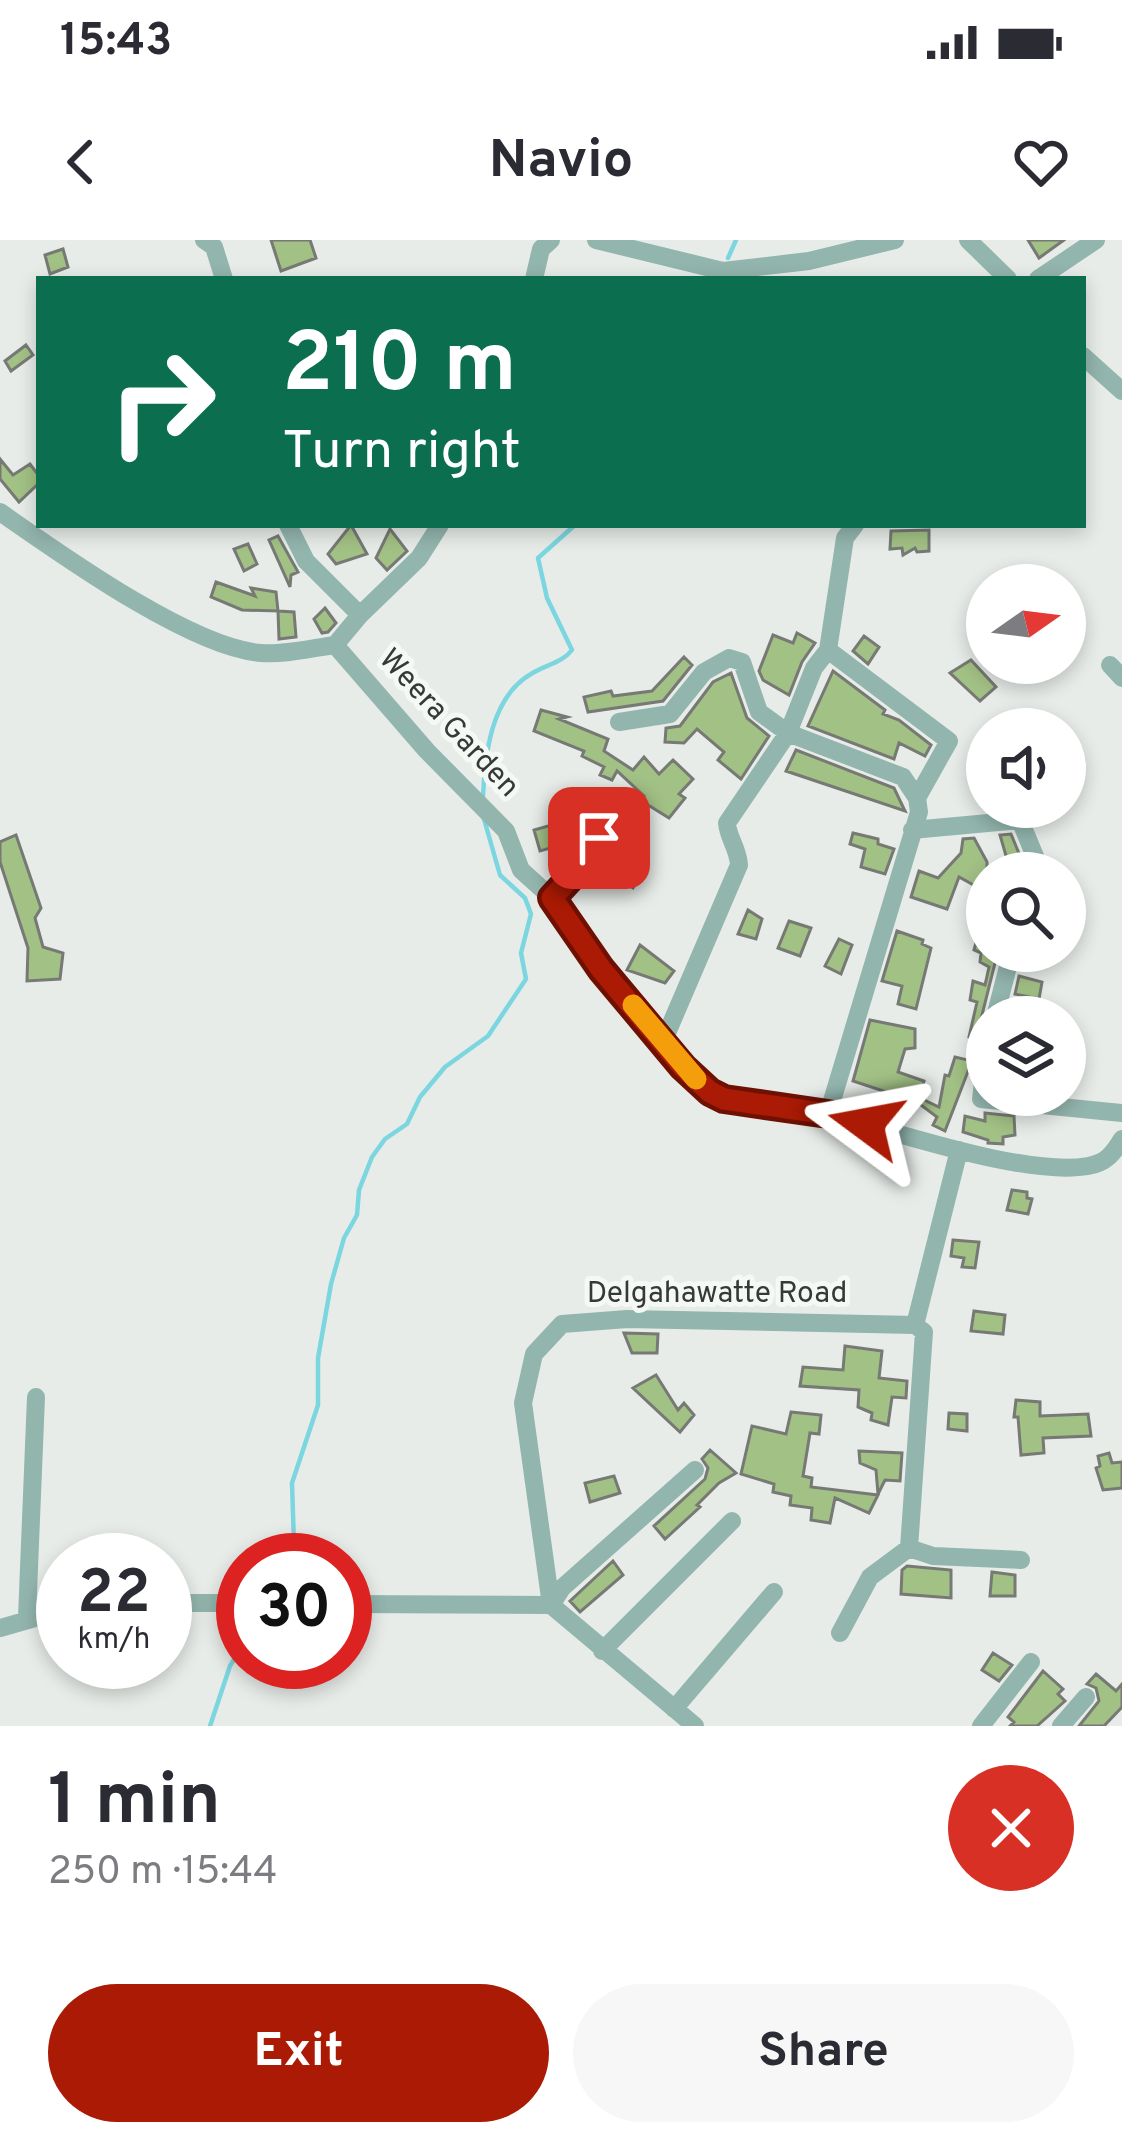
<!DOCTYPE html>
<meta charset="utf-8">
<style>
:root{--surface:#fff;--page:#f7f7f7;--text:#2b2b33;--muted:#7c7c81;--accent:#aa1a04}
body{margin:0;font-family:Overpass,sans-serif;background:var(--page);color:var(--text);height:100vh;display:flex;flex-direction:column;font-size:45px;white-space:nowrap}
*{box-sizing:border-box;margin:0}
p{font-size:39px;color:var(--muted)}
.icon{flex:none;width:66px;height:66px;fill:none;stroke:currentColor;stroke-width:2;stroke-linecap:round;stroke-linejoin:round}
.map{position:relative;height:1486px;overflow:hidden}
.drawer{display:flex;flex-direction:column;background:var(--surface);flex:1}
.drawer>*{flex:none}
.hud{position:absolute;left:36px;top:36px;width:1050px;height:252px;border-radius:0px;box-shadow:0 6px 18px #0003;background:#0b6e4f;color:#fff;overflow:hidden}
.needle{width:78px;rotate:76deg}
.buttons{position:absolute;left:966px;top:324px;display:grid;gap:24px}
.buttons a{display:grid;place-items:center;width:120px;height:120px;border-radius:50%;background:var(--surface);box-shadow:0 6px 18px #0003;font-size:60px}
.speed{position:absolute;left:36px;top:1293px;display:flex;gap:24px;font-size:60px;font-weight:700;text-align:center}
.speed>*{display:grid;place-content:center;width:156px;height:156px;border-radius:50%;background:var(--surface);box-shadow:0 6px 18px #0003;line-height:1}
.speed small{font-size:30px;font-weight:400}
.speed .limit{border:18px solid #d22;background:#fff;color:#111}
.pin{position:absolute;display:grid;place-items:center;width:102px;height:102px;color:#fff;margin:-51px;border-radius:24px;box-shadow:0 6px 18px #0006}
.me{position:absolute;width:132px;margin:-66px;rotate:283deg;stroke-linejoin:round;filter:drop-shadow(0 0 9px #0008)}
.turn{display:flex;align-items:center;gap:42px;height:252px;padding:0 48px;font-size:54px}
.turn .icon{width:156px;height:156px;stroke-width:2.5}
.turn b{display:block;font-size:84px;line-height:102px}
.round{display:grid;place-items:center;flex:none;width:126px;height:126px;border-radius:63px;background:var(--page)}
.headline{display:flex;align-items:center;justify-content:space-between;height:204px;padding:0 48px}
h1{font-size:72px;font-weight:700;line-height:90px}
.button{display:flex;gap:24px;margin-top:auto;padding:24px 48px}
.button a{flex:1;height:138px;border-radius:72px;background:var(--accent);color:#fff;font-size:48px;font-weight:700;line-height:138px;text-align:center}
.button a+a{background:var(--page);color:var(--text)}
.status{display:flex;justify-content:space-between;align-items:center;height:84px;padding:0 60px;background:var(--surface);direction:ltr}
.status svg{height:33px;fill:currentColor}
header{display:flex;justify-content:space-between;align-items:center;height:156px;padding:0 48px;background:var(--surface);font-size:54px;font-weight:700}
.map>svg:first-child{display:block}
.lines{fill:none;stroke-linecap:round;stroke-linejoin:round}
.stream{stroke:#7bd6e0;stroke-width:4.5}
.building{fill:#a2c185;stroke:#777975;stroke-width:3}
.minor{stroke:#92b5ad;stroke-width:18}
.route-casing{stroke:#6e1103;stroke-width:30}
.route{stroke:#aa1a04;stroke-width:21}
.slow{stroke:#f59e0b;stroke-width:21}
.labels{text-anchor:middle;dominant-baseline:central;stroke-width:10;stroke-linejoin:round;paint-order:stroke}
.street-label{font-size:30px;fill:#373938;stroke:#f4f9f6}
</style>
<div class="status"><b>15:43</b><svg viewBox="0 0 49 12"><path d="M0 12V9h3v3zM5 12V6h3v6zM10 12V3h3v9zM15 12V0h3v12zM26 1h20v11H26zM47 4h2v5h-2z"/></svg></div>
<header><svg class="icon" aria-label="back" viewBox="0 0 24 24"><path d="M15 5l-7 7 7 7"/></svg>Navio<svg class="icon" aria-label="heart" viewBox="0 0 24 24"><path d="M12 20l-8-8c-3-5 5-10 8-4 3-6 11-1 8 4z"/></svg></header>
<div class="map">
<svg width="1122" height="1486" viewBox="0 0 1122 1486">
<rect width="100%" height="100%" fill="#e7ece8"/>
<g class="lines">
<path class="stream" d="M728,18L736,0
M483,556C485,514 491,457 531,434C545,425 562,423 572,410L547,358L538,318L575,285
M287,1320L294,1304L292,1243L318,1165V1118L331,1044L344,998L357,975L359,950L372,917L385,899L407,884L420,857L445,827L488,796L526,739L521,713L531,674L525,658L500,635L484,579
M210,1486L230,1426L243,1405"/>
</g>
<path class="building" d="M271,0H310L316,18L281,31Z
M1028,0H1064L1039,18Z
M63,9L68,27L50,34L45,15Z
M26,105L33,115L11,131L5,121Z
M0,219L13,235L30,224L39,236V243L19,262L0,239Z
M351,285L367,314L336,324L328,314Z
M390,289L407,311L387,330L376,318Z
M929,290V311L917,312L915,308L903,315L902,308L890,309L891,291Z
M278,296L298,332L291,335L290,347L269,300Z
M248,304L257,324L244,331L234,309Z
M216,342L255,356L251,348L276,352L278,371L242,370L211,357Z
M325,368L336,383L328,392L322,393L314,379Z
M278,371L294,372L296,397L279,399Z
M797,393L815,403L802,422L789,455L763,440L759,431L773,395L793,403Z
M864,396L879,407L868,424L853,411Z
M684,417L692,425L663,461L588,472L584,457L611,451L613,456L652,451Z
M971,420L996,447L980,461L950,433Z
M833,431L885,470L883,474L899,480L931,505L925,516L899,503L894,519L808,486Z
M731,433L747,478L769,496L741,539L718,520L724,512L697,489L684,503L665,502L666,488L680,486L713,442Z
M541,470L567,477L559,479L608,499L604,511L633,530L644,517L659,534L673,520L693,539L679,554L685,558L669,578L640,560L644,556L617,531L612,540L600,535L604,527L582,516L584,511L534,491Z
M796,510L894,548L905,571L786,531Z
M619,566L631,580L613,598L606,588L600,586Z
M555,584L561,605L540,611L534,590Z
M853,593L878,599V604L894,609L885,634L861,627L865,609L850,604Z
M1011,594L1027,633H1011L1000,595Z
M16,595L41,668L35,678L43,707L63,713L60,739L27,741L28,708L0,622V602Z
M974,598L987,622V674L971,669L977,647L959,637L947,669L911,657L919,631L938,638L961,613L963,599Z
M619,615L643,631L633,648L608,632Z
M748,670L762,679L756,699L738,694Z
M984,673L987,674V711H998L976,799L969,797L977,762L970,760L973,741L985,745L989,727L980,722L981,713L974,710Z
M789,681L811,688L800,716L778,708Z
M897,691L923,700L922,704L931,708L916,769L898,764L902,746L882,741Z
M839,699L852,705L841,734L825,726Z
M640,705L674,731L665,743L627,730Z
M1019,736L1042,742L1039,759L1015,754Z
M870,780L915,789V808L905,809L898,832L924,841L920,858L939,867L945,835L949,836L955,817L972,821L945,891L933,885L937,877L917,862L853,841Z
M985,873L1014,876L1015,895L1003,897V904L988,903V900L963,892L965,876L985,881Z
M1012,950L1027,952V958L1032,959L1028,974L1007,970Z
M953,1000L979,1002L975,1028L962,1027L964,1018L951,1016Z
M974,1071L1005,1075L1003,1094L971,1091Z
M624,1093L658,1094L657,1113H632Z
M845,1106L882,1111L879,1138L907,1141L906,1158L892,1157L888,1185L871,1180L872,1173L858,1167L859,1150L800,1146L803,1127L843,1130Z
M656,1135L678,1170L684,1163L694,1175L680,1192L633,1148Z
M1016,1160L1040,1162V1176L1088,1174L1091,1196L1043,1198L1044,1213L1021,1215L1018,1177H1014Z
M791,1172L821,1175L819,1194L810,1193L803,1236L812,1238L811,1247L878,1255L869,1273L835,1258L830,1283L811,1280L812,1268L790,1265L791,1256L773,1252L774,1244L741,1234L752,1186L786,1194Z
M949,1173L967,1174V1191L948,1189Z
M710,1210L736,1233L719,1243L697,1265L700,1267L665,1299L654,1286L705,1239L708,1228L702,1219Z
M859,1211L902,1213L900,1241L885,1240L878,1254L876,1230L860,1223Z
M1109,1213L1112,1223L1122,1222V1248L1103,1250L1096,1228L1100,1226L1098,1216Z
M614,1236L620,1253L590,1262L585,1243Z
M613,1321L623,1335L580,1372L570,1361Z
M907,1326L951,1330V1358L901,1354L902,1330Z
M992,1332L1015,1335V1356H990Z
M993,1413L1012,1425L999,1441L982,1430Z
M1043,1431L1063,1449L1058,1454L1065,1461L1037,1486H1010L1014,1482L1008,1477Z
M1096,1434L1116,1451L1122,1444V1467L1104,1486H1079L1099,1461L1096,1448L1087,1444Z"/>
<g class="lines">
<path class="minor" d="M204,0L214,7L224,39
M596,0L723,31L809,21L895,0
M968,0L1008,39
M534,39L541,9L551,0
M1038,39L1096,0
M1083,116L1122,151
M0,272C59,313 191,408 261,413C284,415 312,408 335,405
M288,285L306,321L360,375L335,405
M360,375L419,318L440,285
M335,405L427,511L506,591L521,630L552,658L601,729L683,827L710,852L724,859C760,864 798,867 834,876C898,892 1026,937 1088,926C1106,923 1113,914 1122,899
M828,410L949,501L917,558
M1110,425L1122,438
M619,482L670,474L704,432L729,418L742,422L759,472L788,493L903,537L917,558L919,572L828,874
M912,590L1020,580L1041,631
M552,658L587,621L599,599
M995,777L1012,711
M664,800L739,625C738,608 728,598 727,583L788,493L814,428L828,410L845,298L855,285
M987,807L981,859L1122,873
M909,1308L933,1316L1021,1320
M165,1363H243
M345,1364L551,1365L695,1486
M551,1365L523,1163L534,1114L562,1084L627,1079L915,1085L959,910
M551,1365L562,1348L695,1230
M27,1377L36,1157
M0,1388L63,1370
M840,1393L870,1337L909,1308L924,1092L915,1085
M602,1411L732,1281
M674,1469L774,1352
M981,1486L1031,1422
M1061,1486L1086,1457"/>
</g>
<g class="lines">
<g class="route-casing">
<path id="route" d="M599,598L586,621L552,658L601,729L683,827L710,852L724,859L828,874L866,884"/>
</g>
<use href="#route" class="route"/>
<path class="slow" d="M633,765L696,839"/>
</g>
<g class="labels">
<g class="street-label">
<text transform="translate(448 484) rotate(47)">Weera Garden</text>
<text x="717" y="1054">Delgahawatte Road</text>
</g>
</g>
</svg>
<div class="buttons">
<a><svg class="needle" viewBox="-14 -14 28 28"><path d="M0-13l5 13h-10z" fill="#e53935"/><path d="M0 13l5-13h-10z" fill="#7c7c81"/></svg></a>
<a><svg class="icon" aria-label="sound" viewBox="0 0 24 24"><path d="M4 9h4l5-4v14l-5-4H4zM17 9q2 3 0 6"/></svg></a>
<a><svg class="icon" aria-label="search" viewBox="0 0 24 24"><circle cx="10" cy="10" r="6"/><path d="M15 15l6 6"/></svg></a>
<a><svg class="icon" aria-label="layers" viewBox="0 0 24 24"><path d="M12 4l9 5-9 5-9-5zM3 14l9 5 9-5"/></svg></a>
</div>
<div class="speed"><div>22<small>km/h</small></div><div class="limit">30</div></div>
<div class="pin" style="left:599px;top:598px;background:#d93025"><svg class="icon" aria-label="arrive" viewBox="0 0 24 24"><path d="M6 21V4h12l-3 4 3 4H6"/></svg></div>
<svg class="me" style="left:866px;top:884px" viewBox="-20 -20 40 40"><path d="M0-17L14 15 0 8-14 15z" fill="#aa1a04" stroke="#fff" stroke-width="4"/></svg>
<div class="hud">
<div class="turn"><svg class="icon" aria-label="right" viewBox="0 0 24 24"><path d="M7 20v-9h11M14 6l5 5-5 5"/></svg><div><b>210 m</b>Turn right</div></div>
</div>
</div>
<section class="drawer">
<div class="headline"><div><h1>1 min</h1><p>250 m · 15:44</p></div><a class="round" style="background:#d93025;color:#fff"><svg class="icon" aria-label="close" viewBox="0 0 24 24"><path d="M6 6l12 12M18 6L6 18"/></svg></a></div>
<div class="button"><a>Exit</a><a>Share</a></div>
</section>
